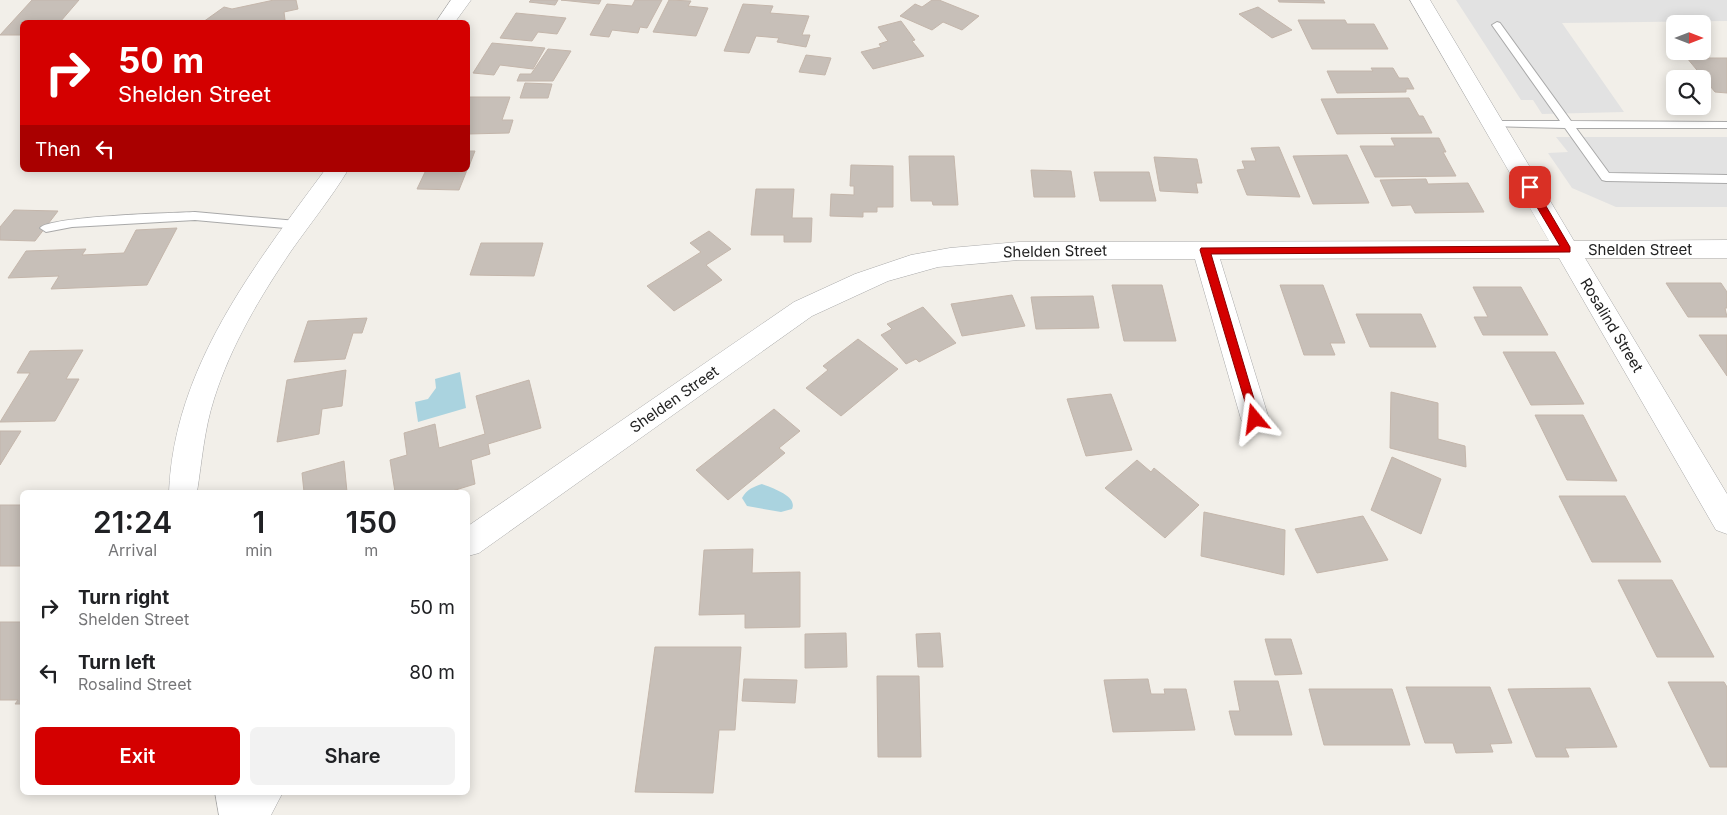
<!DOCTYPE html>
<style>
:root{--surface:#fff;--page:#f2f2f2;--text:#202124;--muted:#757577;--accent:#d40000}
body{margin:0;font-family:Inter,sans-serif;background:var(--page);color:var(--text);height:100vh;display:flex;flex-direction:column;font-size:19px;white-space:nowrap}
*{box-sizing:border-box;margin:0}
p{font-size:16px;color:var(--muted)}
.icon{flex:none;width:28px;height:28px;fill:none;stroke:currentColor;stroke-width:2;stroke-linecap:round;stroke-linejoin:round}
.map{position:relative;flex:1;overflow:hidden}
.details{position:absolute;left:20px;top:490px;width:450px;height:305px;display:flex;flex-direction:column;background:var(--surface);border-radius:8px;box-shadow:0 2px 12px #0003}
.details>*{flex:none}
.top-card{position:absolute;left:20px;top:20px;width:450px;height:152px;border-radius:8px;box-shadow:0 2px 12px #0003;background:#d40000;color:#fff;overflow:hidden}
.needle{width:32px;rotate:90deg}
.tools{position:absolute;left:1666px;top:15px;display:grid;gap:10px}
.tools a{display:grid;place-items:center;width:45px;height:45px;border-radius:8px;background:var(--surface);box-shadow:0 2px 12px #0003;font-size:25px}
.pin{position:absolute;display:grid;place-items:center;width:42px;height:42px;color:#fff;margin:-21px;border-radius:10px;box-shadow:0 2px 8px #0006}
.me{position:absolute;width:55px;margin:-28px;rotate:344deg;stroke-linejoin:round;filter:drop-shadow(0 0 4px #0008)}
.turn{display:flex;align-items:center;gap:18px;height:105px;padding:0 15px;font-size:22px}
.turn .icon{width:65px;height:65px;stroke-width:2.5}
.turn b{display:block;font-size:35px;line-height:42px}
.then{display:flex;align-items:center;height:48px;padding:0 15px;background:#0003;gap:10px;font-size:19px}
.eta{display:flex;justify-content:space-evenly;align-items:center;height:85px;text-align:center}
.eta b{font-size:30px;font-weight:600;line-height:35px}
.primary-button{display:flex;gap:10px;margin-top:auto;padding:10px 15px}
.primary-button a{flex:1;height:58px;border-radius:8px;background:var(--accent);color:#fff;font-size:20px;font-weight:600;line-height:58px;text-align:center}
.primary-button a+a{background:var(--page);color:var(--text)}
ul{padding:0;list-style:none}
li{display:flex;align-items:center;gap:15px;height:65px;padding:0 15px}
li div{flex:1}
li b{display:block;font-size:19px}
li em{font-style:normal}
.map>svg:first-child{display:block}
.parking{fill:#e2e2e2}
.water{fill:#aad3df}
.building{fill:#c7bfb8;stroke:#c4b6ab}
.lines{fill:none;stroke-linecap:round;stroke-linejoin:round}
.service-casing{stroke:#a9a9a9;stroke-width:2}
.minor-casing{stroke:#a9a9a9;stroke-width:1}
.service{fill:#fff;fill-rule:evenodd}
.minor{fill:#fff;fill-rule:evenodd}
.route{fill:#d40000;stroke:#8a0000}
.labels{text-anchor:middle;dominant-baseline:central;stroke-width:4;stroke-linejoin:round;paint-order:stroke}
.street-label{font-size:15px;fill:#222;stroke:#fff}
</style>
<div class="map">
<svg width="1727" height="815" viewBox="0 0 1727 815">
<rect width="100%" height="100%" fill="#f2efe9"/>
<path class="parking" d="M1456,0H1727V21L1562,23L1624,112L1542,114L1533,100H1521Z
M1556,137H1727V207H1616L1572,188L1548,153L1568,152Z"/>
<path class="water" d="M460,372L466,408L418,422L415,402L428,399L436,388L435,379Z
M762,484C772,488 798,496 792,509L781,512L747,506L742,498C747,489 753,487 762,484Z"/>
<path class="building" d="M32,0H79L60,22H22V35H0Z
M274,0H296L298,9L284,12L285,20L275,22H203L224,7L232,9Z
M531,0H558L555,5L529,2Z
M561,0H601L599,4Z
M635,0H662L647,28L640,27L638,33L612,30L609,37L590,35L607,4L632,6Z
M669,0L691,1L688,6L708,8L696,36L653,32Z
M932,0H939L979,16L962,30L943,22L932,30L900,16L915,4L922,7Z
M1278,0H1323L1325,3L1279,2Z
M743,4L773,6L770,13L809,16L802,35H810L806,47L777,42L779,38L756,36L749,53L724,51Z
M1258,7L1292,30L1272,38L1239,14Z
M516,13L566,18L557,34L538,32L532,41L500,38Z
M1298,20H1345L1347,24H1374L1388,49H1312Z
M901,21L915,40L912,41L924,56L873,69L861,52L881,47L879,44L888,41L878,27Z
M492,43L545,48L533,69L500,65L494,75L473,73Z
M548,49L571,51L553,81H517L520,74H531Z
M806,55L831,58L825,75L799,72Z
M1687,58H1727V93L1715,92Z
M1371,68H1393L1399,78H1408L1414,89H1406V92L1337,93L1327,71H1373Z
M525,83L552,84L548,98H520Z
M470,97H510L502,120H513L509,133L468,134V103Z
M1409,98L1419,116H1423L1432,133L1337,134L1321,99Z
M1391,138H1439L1446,152H1443L1456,176L1375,177L1360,146H1395Z
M1279,147L1300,197L1247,195L1237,170L1245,169L1242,161H1256L1251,148Z
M468,151H475L468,169Z
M1347,155L1369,203L1313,204L1293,156Z
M909,156H954L958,205H933L932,201H911Z
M1154,157L1197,159L1202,183H1196L1198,193L1160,191Z
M851,165L893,166V207H877V212H863V217L830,216L831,194L854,195V186H850Z
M426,170H467L459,190L417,189Z
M1031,170L1071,171L1075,197H1034Z
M1094,172H1149L1156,201H1100Z
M1426,179L1428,184L1468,183L1484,212L1415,213L1411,205L1392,206L1380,180Z
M756,189H794L792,218H812L811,242H784V235H751Z
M14,210L58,211L35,241L0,240V227Z
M177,228L147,285L51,289L59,276L8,278L26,251L86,249L82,255L124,253L136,230Z
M709,231L731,249L706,265L722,280L674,311L647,286L701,252L690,243Z
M481,243H543L534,276L470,275Z
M1666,283H1721L1727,292V308H1725L1727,317H1688Z
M1112,285H1162L1176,341H1124Z
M1280,285H1323L1345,343H1330L1335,355H1304Z
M1473,287H1521L1548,335H1483L1474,317H1488Z
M1012,295L1025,326L962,336L951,304Z
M1093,296L1099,328L1036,329L1031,297Z
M923,307L956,343L919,362L916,359L906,364L881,335L892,329L887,324Z
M1356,314H1421L1436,347H1370Z
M367,318L362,333H353L345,359L294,362L308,321Z
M1699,335H1727V376Z
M858,339L898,369L841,416L806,388L828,370L823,366Z
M83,350L66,379H79L55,421L0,422L30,373H17L30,351Z
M1503,352H1555L1584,404L1531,405Z
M346,370L342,406L322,409L319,434L277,442L287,380Z
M529,380L541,428L488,444L490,454L471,460L475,484L449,492H395L390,460L407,455L404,433L435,424L439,448L485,434L476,396Z
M1391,392L1438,403V439L1465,446L1466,467L1390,448Z
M1111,394L1132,450L1086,456L1067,399Z
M774,409L800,431L779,448L785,453L728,500L696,470Z
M1535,415H1583L1617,481L1567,480Z
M0,431H21L0,465Z
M1392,457L1441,479L1421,534L1371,510Z
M1137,460L1151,472L1154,468L1199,505L1165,538L1105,488Z
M344,461L347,492H304L302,473Z
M1559,496H1625L1661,562H1592Z
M0,505H22V566H0Z
M1204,512L1285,530L1284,575L1201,556Z
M1363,516L1388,560L1317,573L1295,529Z
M753,549L752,573L800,572V627L745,628V614L699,615L704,550Z
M1618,580H1672L1714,657H1657Z
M0,622H22V704H15L18,700H0Z
M846,633L847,667L805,668V634Z
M940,633L943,667H918L916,634Z
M1265,639H1291L1302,674L1275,675Z
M655,647H741L735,730H719L713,793L635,792Z
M877,676H919L921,757H878Z
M744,679L797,680L795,703L742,701Z
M1148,679L1151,694H1165L1164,689H1186L1195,730L1113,732L1104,680Z
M1234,681H1278L1292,735H1235L1229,711H1240Z
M1668,682H1724L1727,687V767H1710Z
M1406,687H1490L1512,743L1490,744L1493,752L1456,753L1453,743H1425Z
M1590,688L1617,747L1565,748L1569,757H1536L1508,689Z
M1309,689H1392L1410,745H1324Z"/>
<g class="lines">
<g class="service-casing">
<path id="service" d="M1497,22L1500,23L1571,121L1727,122V128H1576L1609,173L1727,175V183L1606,181L1602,180L1565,128L1489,126L1488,124L1493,121H1560L1492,25Z
M195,212L297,221L303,225L297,229L195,220L72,227L46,232L40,228C49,216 173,213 195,212Z"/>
</g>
<g class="minor-casing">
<path id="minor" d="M451,0H471L455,22H436Z
M1410,0H1430L1574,241L1727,240V258H1585L1727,494V534L1716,530L1559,258L1220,259L1269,419L1265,427L1255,430L1245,427L1241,419L1195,259L1019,260L938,267L888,281L812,316L479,553L468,556V526L794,302L855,274L911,255L950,248L1019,242L1549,241Z
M325,170H348C331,198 310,224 291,251C260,297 231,345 214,399C204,430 202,461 197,492H169C174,368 254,266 325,170Z
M215,792H283L271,815H219Z"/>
</g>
<use href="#service" class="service"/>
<use href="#minor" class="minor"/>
</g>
<path class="route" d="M1530,183L1533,184L1570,247V252L1211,254L1260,419L1259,422H1251L1200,250L1201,248L1560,246L1525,187Z"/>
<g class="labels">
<g class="street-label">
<text x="1640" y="249">Shelden Street</text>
<text transform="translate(1055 251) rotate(-1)">Shelden Street</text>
<text transform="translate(1612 325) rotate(59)">Rosalind Street</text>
<text transform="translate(674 399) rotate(-35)">Shelden Street</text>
</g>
</g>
</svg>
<div class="tools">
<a><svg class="needle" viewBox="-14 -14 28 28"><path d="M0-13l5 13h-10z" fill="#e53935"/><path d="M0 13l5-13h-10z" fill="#757577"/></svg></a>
<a><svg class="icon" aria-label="search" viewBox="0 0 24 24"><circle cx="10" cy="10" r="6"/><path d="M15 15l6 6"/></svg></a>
</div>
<div class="pin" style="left:1530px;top:187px;background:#d93025"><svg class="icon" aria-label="arrive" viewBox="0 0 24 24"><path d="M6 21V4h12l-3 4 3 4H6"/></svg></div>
<svg class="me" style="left:1255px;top:419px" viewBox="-20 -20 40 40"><path d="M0-17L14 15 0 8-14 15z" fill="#d40000" stroke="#fff" stroke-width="4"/></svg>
<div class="top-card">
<div class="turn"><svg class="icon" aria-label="right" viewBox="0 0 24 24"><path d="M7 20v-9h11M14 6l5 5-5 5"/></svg><div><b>50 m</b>Shelden Street</div></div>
<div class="then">Then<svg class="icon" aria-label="left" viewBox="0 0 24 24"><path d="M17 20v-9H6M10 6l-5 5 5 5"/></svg></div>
</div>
<section class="details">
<div class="eta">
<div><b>21:24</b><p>Arrival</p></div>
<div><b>1</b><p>min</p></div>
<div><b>150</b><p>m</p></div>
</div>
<ul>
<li><svg class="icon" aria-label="right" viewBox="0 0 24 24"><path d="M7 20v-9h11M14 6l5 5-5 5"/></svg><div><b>Turn right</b><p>Shelden Street</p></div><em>50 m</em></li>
<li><svg class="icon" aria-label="left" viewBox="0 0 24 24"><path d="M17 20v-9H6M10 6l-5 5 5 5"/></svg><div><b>Turn left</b><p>Rosalind Street</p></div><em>80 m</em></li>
</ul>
<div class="primary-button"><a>Exit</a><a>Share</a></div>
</section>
</div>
